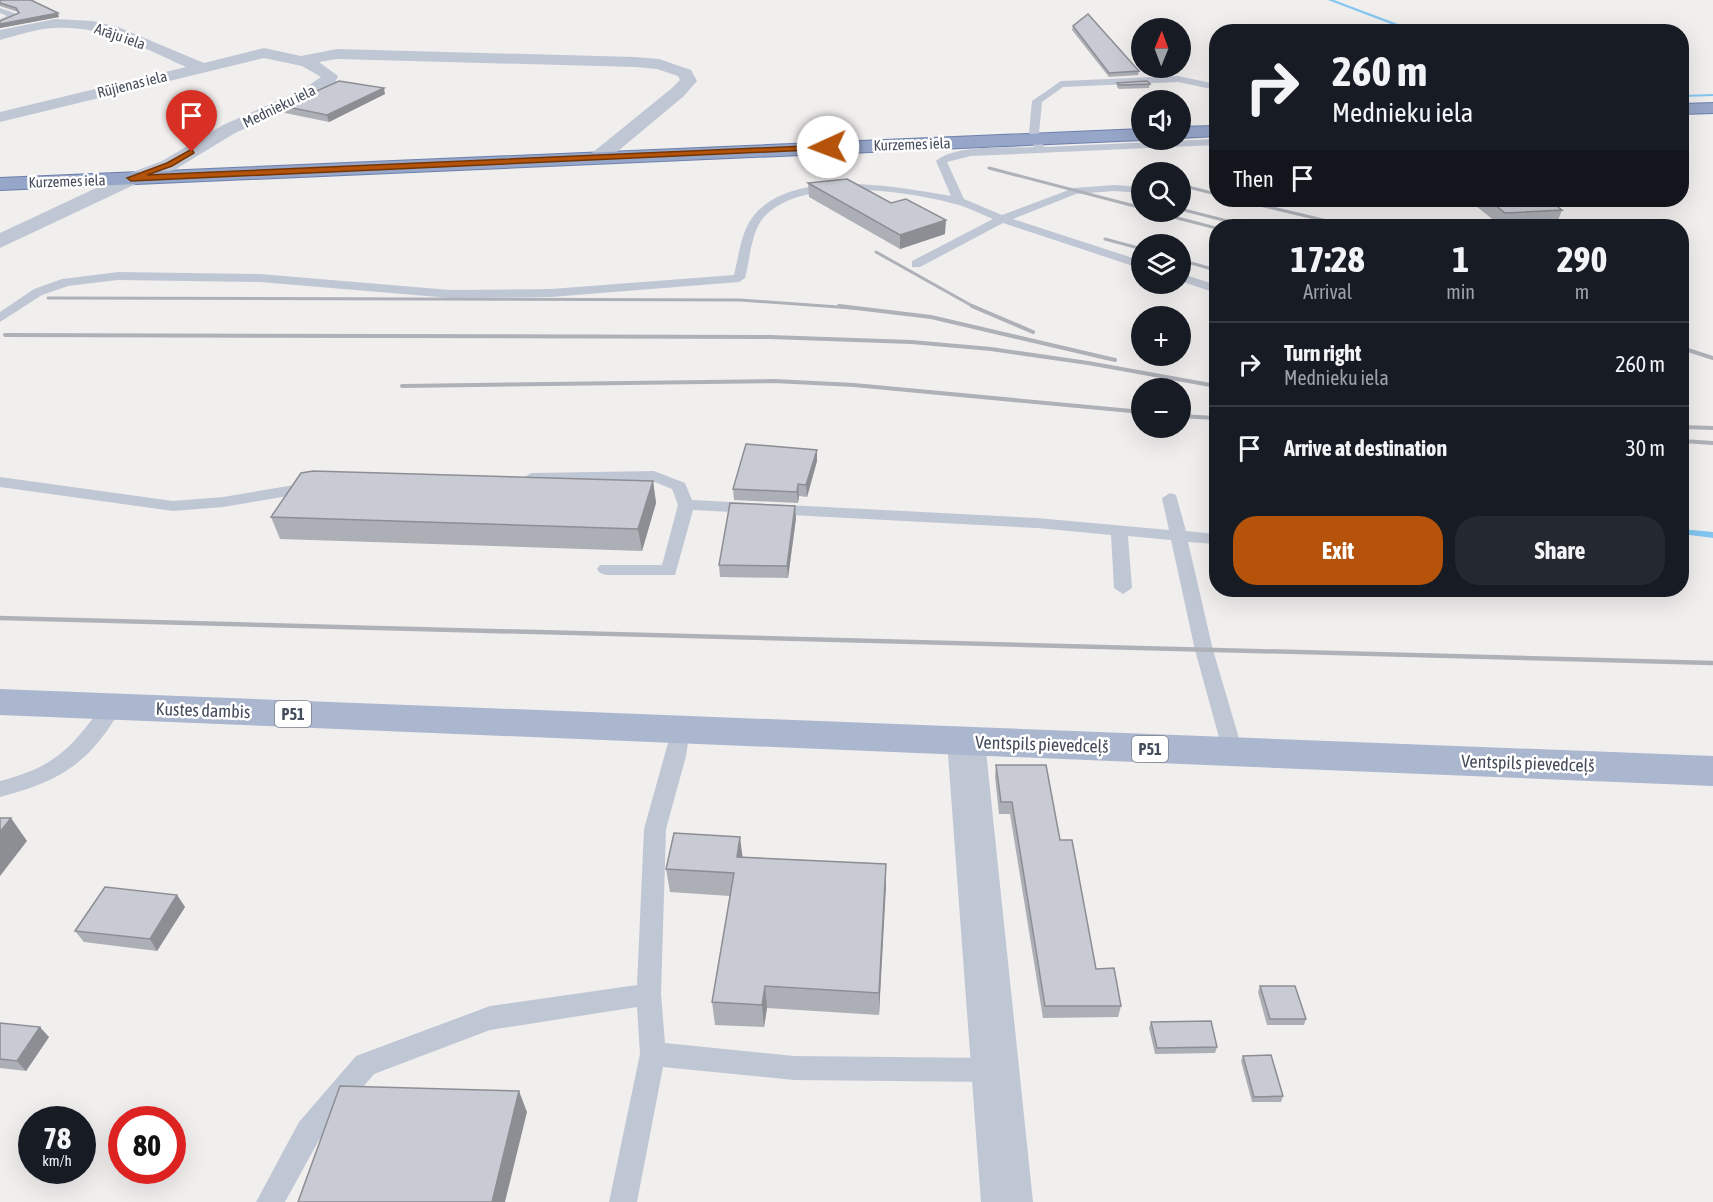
<!DOCTYPE html>
<meta charset="utf-8">
<style>
:root{--surface:#171b24;--page:#242831;--text:#f1f3f6;--muted:#9ea1a6;--line:#363941;--accent:#b45309}
body{margin:0;font-family:"Asap Condensed",sans-serif;background:var(--page);color:var(--text);height:100vh;display:flex;flex-direction:column;font-size:22px;white-space:nowrap}
*{box-sizing:border-box;margin:0}
p{font-size:20px;color:var(--muted)}
.icon{flex:none;width:33px;height:33px;fill:none;stroke:currentColor;stroke-width:2;stroke-linecap:round;stroke-linejoin:round}
.map{position:relative;flex:1;overflow:hidden}
.panel{position:absolute;left:1209px;top:219px;width:480px;height:378px;display:flex;flex-direction:column;background:var(--surface);border-radius:24px;box-shadow:0 6px 24px #0002}
.panel>*{flex:none}
.banner{position:absolute;left:1209px;top:24px;width:480px;height:183px;border-radius:24px;box-shadow:0 6px 24px #0002;background:#171b24;color:var(--text);overflow:hidden}
.needle{width:39px;rotate:1deg}
.tools{position:absolute;left:1131px;top:18px;display:grid;gap:12px}
.tools a{display:grid;place-items:center;width:60px;height:60px;border-radius:50%;background:var(--surface);box-shadow:0 6px 24px #0002;font-size:30px}
.speed{position:absolute;left:18px;top:1106px;display:flex;gap:12px;font-size:30px;font-weight:700;text-align:center}
.speed>*{display:grid;place-content:center;width:78px;height:78px;border-radius:50%;background:var(--surface);box-shadow:0 6px 24px #0002;line-height:1}
.speed small{font-size:15px;font-weight:400}
.speed .limit{border:9px solid #d22;background:#fff;color:#111}
.pin{position:absolute;display:grid;place-items:center;width:51px;height:51px;color:#fff;margin:-62px -26px;border-radius:50% 50% 50% 0;rotate:-45deg;box-shadow:0 0 6px #0007}
.pin .icon{rotate:45deg}
.me{position:absolute;width:66px;margin:-33px;rotate:268deg;stroke-linejoin:round;filter:drop-shadow(0 0 4px #0008)}
.turn{display:flex;align-items:center;gap:21px;height:126px;padding:0 24px;font-size:27px}
.turn .icon{width:78px;height:78px;stroke-width:2.5}
.turn b{display:block;font-size:42px;line-height:51px}
.then{display:flex;align-items:center;height:57px;padding:0 24px;background:#0003;gap:12px;font-size:22px}
.eta{display:flex;justify-content:space-evenly;align-items:center;height:102px;text-align:center}
.eta b{font-size:36px;font-weight:700;line-height:42px}
.action{display:flex;gap:12px;margin-top:auto;padding:12px 24px}
.action a{flex:1;height:69px;border-radius:24px;background:var(--accent);color:#fff;font-size:24px;font-weight:700;line-height:69px;text-align:center}
.action a+a{background:var(--page);color:var(--text)}
ul{padding:0;list-style:none}
li{display:flex;align-items:center;gap:18px;height:84px;padding:0 24px;border-top:2px solid var(--line)}
li div{flex:1}
li b{display:block;font-size:22px}
li em{font-style:normal}
.map>svg:first-child{display:block}
.lines{fill:none;stroke-linecap:round;stroke-linejoin:round}
.stream{fill:#83c7f1;fill-rule:evenodd}
.trunk-casing{stroke:#6d80ac;stroke-width:2}
.service{fill:#c0c7d4;fill-rule:evenodd}
.minor{fill:#c0c7d4;fill-rule:evenodd}
.primary{fill:#abb7cf;fill-rule:evenodd}
.trunk{fill:#96a6c8;fill-rule:evenodd}
.rail-far2{stroke:#afb1b9;stroke-width:3}
.rail-far1{stroke:#afb1b9;stroke-width:4}
.rail{stroke:#afb1b9;stroke-width:4.5}
.wall{fill:#adafb6}
.shaded-wall{fill:#8d8e94}
.building{fill:#c9cbd4;stroke:#8d8e94;stroke-width:1.5}
.route{fill:#b45309;stroke:#753606;stroke-width:1.5}
.labels{text-anchor:middle;dominant-baseline:central;stroke-width:5;stroke-linejoin:round;paint-order:stroke}
.far-street-label{font-size:15px;fill:#454d5c;stroke:#fff}
.shield{fill:#fff;stroke:#7d828d;stroke-width:1.5}
.shield-label{font-size:16px;font-weight:bold;fill:#454d5c}
.street-label{font-size:18px;fill:#454d5c;stroke:#fff}
</style>
<div class="map">
<svg width="1713" height="1202" viewBox="0 0 1713 1202">
<rect width="100%" height="100%" fill="#f1eeee"/>
<g class="lines">
<path class="stream" d="M1328,0H1334L1419,32H1412Z
M1713,94V96L1682,97V95Z
M1682,529L1713,532V538L1682,534Z"/>
<g class="trunk-casing">
<path id="trunk" d="M1713,103V113L1682,114V104Z
M1216,126V136L1180,138V127Z
M1142,129V140L0,190V178Z"/>
</g>
<path class="service" d="M0,8L17,14L18,16L0,24V19L7,16L0,13Z
M1178,76L1216,84V90L1178,82L1063,87L1042,102L1039,133L1044,147L1216,139V145L971,156L947,162L964,199L1002,215L1074,188L1114,185L1142,187V193L1114,191L1076,194L1013,219L1142,261V269L1003,223L920,267H912V261L993,219C980,214 968,207 955,204C905,191 804,175 764,217C751,231 750,260 745,278L739,282L551,297L450,298L260,282L118,280L68,286L42,295L0,322V312L34,289L62,279L118,272L260,274L450,290L551,289L734,275C739,255 741,230 755,214C796,167 899,187 951,196L936,161C955,144 1008,148 1034,147L1029,133L1032,101L1061,81Z
M1180,194L1187,196V200L1180,201Z
M1390,200L1404,201L1491,200L1485,203L1402,207Z
M1180,273L1216,285V293L1180,281Z
M654,471L685,483L692,500L1037,518L1169,530L1162,498L1170,493L1176,495L1186,531L1216,534V544L1188,542L1213,650L1243,752L1240,757L1233,760L1226,757L1223,752L1195,650L1171,540L1128,536L1132,588L1123,594L1114,588L1111,535L1037,528L693,510L675,575H606L600,573L597,569L600,565H662L678,505L672,489L652,481L531,483L523,478L531,473Z
M0,477L173,501L223,497L312,482L320,487L312,492L223,507L173,511L0,487Z
M112,700L119,702L122,707C90,763 61,781 0,797V781C57,766 71,748 105,702Z
M680,723L687,725L690,730L686,756L666,829L661,994L665,1043L794,1056L994,1058L1003,1061L1007,1070L1003,1079L994,1082L794,1080L663,1067L637,1202H609L640,1054L637,1007L490,1030L374,1074L319,1140L285,1202H256L299,1122L356,1056L490,1006L637,985L644,829L673,725Z"/>
<path class="minor" d="M55,19L93,21L118,27L204,63L264,48L301,56L337,49L635,57L659,59L691,70L697,81L684,96L606,161L599,163L589,157L592,153L672,88L680,80L678,76L657,69L635,67L337,59L319,62L338,76L334,85L314,98L235,133L176,169L138,183L0,248V233L124,175L162,161L223,125L302,90L321,77L302,66L264,58L0,122V112L186,67C144,48 102,25 54,28C36,29 18,35 0,40V30Z
M966,727L979,731L985,741L1033,1202H981L947,741L953,731Z"/>
<path class="primary" d="M0,689L1713,756V786L0,715Z"/>
<use href="#trunk" class="trunk"/>
<path class="rail-far2" d="M989,168L1142,208
M1138,174L1142,175
M1180,185L1216,194
M1239,200L1348,226
M1180,209L1247,226
M1154,212L1216,228
M1105,239L1142,249
M876,252L976,308
M1180,260L1216,270
M48,298L740,300L852,308"/>
<path class="rail-far1" d="M839,306L931,317L1115,360
M972,306L1033,332
M5,335L770,337L911,342L991,349L1088,363L1216,386
M1682,348L1713,358
M402,386L774,381L854,385L1142,412
M1180,416L1216,418
M1682,427L1713,428
M1682,441L1713,443"/>
<path class="rail" d="M0,618L1713,663"/>
</g>
<path class="wall" d="M0,0L59,17L0,28V21L18,13V12L0,6Z
M1073,26L1139,71L1138,75L1109,77L1072,30Z
M1117,83L1150,84L1149,88L1119,89L1117,87Z
M385,94L329,122L285,113L283,106Z
M808,183L891,203L945,234L900,249L809,197Z
M1478,200H1548L1562,210L1557,223L1501,226L1476,206Z
M817,461L807,497L799,496L798,503L734,500L733,489Z
M653,481L656,503L642,551L280,539L271,517Z
M796,518L788,578L720,577L719,565Z
M996,765L1060,840L1096,969L1121,1006L1118,1017L1043,1018L1010,814H999L995,777Z
M742,857L886,864L879,1015L767,1008L764,1027L715,1025L712,1002L730,896L670,892L666,869Z
M177,895L185,907L157,951L84,942L75,931Z
M1260,986L1306,1019L1304,1025H1267L1258,992Z
M1151,1022L1217,1047L1215,1053L1155,1054L1149,1028Z
M0,1023L49,1037L26,1071L0,1068Z
M1243,1056L1283,1096L1281,1102H1252L1241,1061Z"/>
<path class="shaded-wall" d="M58,13L59,17L0,28V24Z
M384,88L385,94L329,122L327,115Z
M946,220L945,234L900,249V235Z
M817,450V461L807,497L806,485Z
M653,481L656,503L642,551L638,529Z
M798,484L799,496L798,503L797,492Z
M795,506L796,518L788,578L787,566Z
M11,818L27,841L0,876V832Z
M740,837L743,860L737,857Z
M886,864V887L879,1015V993Z
M177,895L185,907L157,951L150,939Z
M765,986L767,1008L764,1027L762,1005Z
M40,1027L49,1037L26,1071L17,1061Z
M519,1091L527,1112L505,1202H492Z"/>
<path class="building" d="M0,0H31L58,13L0,24V21L19,13L16,8L0,3Z
M1088,14L1139,71L1109,73L1073,26Z
M339,81L384,88L327,115L283,106Z
M1147,81L1150,84L1119,85L1117,83Z
M847,179L891,203L906,199L946,220L900,235L808,183Z
M1489,200H1548L1562,210L1505,213Z
M746,444L817,450L806,485L798,484L797,492L733,489Z
M313,471L653,481L638,529L271,517L301,473Z
M730,503L795,506L787,566L719,565Z
M996,765H1046L1060,840H1072L1096,969L1114,968L1121,1006H1045L1012,802H1001Z
M0,818H11L0,832Z
M674,833L740,837L737,857L886,864L879,993L765,986L762,1005L712,1002L734,873L666,869Z
M105,887L177,895L150,939L75,931Z
M1260,986H1295L1306,1019H1270Z
M1211,1021L1217,1047L1157,1048L1151,1022Z
M0,1023L40,1027L17,1061L0,1059Z
M1271,1055L1283,1096L1254,1097L1243,1056Z
M340,1086L519,1091L492,1202H298Z"/>
<path class="route" d="M828,145L831,149L131,181L127,178L167,163L192,149L194,153L172,166L147,175Z"/>
<g class="labels">
<g class="far-street-label">
<text transform="translate(120 36) rotate(19)">Arāju iela</text>
<text transform="translate(132 84) rotate(-14)">Rūjienas iela</text>
<text transform="translate(279 106) rotate(-26)">Mednieku iela</text>
<text transform="translate(912 144) rotate(-2)">Kurzemes iela</text>
<text transform="translate(67 181) rotate(-2)">Kurzemes iela</text>
</g>
<g class="shield">
<rect x="275" y="701" width="36" height="26" rx="4.5"/>
<rect x="1132" y="736" width="36" height="26" rx="4.5"/>
</g>
<g class="shield-label">
<text x="293" y="714">P51</text>
<text x="1150" y="749">P51</text>
</g>
<g class="street-label">
<text transform="translate(203 710) rotate(2)">Kustes dambis</text>
<text transform="translate(1042 744) rotate(2)">Ventspils pievedceļš</text>
<text transform="translate(1528 763) rotate(2)">Ventspils pievedceļš</text>
</g>
</g>
</svg>
<div class="tools">
<a><svg class="needle" viewBox="-14 -14 28 28"><path d="M0-13l5 13h-10z" fill="#e53935"/><path d="M0 13l5-13h-10z" fill="#9ea1a6"/></svg></a>
<a><svg class="icon" aria-label="sound" viewBox="0 0 24 24"><path d="M4 9h4l5-4v14l-5-4H4zM17 9q2 3 0 6"/></svg></a>
<a><svg class="icon" aria-label="search" viewBox="0 0 24 24"><circle cx="10" cy="10" r="6"/><path d="M15 15l6 6"/></svg></a>
<a><svg class="icon" aria-label="layers" viewBox="0 0 24 24"><path d="M12 4l9 5-9 5-9-5zM3 14l9 5 9-5"/></svg></a>
<a>+</a>
<a>−</a>
</div>
<div class="speed"><div>78<small>km/h</small></div><div class="limit">80</div></div>
<div class="pin" style="left:192px;top:152px;background:#d93025"><svg class="icon" aria-label="arrive" viewBox="0 0 24 24"><path d="M6 21V4h12l-3 4 3 4H6"/></svg></div>
<svg class="me" style="left:828px;top:147px" viewBox="-20 -20 40 40"><circle r="19" fill="#fff"/><path d="M0-13L10 11 0 6-10 11z" fill="#b45309"/></svg>
<div class="banner">
<div class="turn"><svg class="icon" aria-label="right" viewBox="0 0 24 24"><path d="M7 20v-9h11M14 6l5 5-5 5"/></svg><div><b>260 m</b>Mednieku iela</div></div>
<div class="then">Then<svg class="icon" aria-label="arrive" viewBox="0 0 24 24"><path d="M6 21V4h12l-3 4 3 4H6"/></svg></div>
</div>
<section class="panel">
<div class="eta">
<div><b>17:28</b><p>Arrival</p></div>
<div><b>1</b><p>min</p></div>
<div><b>290</b><p>m</p></div>
</div>
<ul>
<li><svg class="icon" aria-label="right" viewBox="0 0 24 24"><path d="M7 20v-9h11M14 6l5 5-5 5"/></svg><div><b>Turn right</b><p>Mednieku iela</p></div><em>260 m</em></li>
<li><svg class="icon" aria-label="arrive" viewBox="0 0 24 24"><path d="M6 21V4h12l-3 4 3 4H6"/></svg><div><b>Arrive at destination</b></div><em>30 m</em></li>
</ul>
<div class="action"><a>Exit</a><a>Share</a></div>
</section>
</div>
